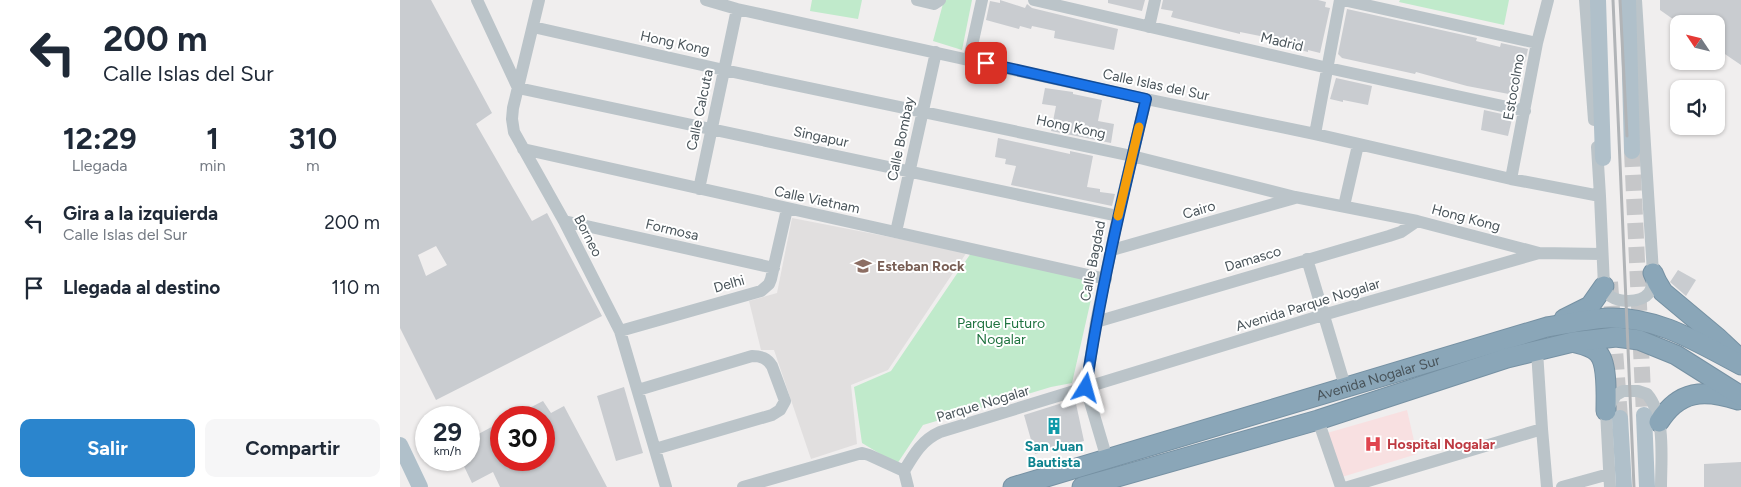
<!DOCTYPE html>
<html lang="es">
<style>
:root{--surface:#fff;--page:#f6f6f7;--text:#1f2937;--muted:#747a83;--accent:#2b85cd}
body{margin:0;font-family:Figtree,sans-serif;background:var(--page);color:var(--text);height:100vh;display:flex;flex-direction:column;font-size:19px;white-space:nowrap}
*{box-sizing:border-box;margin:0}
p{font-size:16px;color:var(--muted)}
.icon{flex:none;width:28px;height:28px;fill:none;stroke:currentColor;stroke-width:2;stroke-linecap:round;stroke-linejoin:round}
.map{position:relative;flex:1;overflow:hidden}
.panel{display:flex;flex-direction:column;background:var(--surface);width:400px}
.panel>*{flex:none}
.hud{background:#fff;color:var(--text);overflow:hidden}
.needle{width:32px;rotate:305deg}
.fabs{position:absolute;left:1270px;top:15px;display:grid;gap:10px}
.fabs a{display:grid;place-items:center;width:55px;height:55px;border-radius:10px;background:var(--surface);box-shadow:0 1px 4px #0004;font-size:25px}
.speed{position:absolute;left:15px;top:406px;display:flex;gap:10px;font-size:25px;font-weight:700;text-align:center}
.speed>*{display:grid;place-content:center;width:65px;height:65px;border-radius:50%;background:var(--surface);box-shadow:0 1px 4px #0004;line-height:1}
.speed small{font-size:12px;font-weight:400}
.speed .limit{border:8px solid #d22;background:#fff;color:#111}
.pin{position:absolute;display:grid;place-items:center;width:42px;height:42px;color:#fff;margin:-21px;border-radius:10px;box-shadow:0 2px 8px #0006}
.me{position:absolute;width:55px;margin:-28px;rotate:8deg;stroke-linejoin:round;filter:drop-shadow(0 0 4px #0008)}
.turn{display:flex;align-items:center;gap:18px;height:105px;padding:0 20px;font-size:22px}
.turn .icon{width:65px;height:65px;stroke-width:2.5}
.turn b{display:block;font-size:35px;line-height:42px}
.eta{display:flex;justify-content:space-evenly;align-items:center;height:85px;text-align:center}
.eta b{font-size:30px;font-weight:700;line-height:35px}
.cta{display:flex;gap:10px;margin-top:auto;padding:10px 20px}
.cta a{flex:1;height:58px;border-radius:10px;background:var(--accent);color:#fff;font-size:20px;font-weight:700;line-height:58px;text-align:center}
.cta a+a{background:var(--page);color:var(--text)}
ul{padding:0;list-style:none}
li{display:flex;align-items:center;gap:15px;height:65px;padding:0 20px}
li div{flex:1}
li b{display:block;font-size:19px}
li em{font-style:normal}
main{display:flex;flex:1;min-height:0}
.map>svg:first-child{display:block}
.education{fill:#e1dfdf}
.medical{fill:#f8e0e1}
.green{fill:#c0eacb}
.building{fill:#c9ccd0;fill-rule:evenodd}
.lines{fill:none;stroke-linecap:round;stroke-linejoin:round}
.major-tunnel{stroke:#c6c7c9;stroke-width:16;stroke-dasharray:16 8;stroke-linecap:butt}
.highway-casing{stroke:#7691a3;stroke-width:21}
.minor{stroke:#bbc4c9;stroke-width:12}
.major{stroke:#b0c0ca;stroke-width:16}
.highway{stroke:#8aa6b8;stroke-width:19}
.rail{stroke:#b1b4b7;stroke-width:3}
.route-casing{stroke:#114b97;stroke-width:12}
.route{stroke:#1a73e8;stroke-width:9}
.slow{stroke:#f59e0b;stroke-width:9}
.labels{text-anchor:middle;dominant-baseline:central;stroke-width:4;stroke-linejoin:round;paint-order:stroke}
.street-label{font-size:14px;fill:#485359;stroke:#fff}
.education-label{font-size:14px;font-weight:bold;fill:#785e54;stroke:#fff;text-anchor:start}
.park-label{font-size:14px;fill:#207340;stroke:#fff}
.health-label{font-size:14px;font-weight:bold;fill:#be3a42;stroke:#fff;text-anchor:start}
.culture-label{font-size:14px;font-weight:bold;fill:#0d838f;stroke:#fff}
</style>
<main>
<section class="panel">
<div class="hud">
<div class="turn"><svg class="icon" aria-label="left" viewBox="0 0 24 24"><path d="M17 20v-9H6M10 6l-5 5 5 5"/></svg><div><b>200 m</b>Calle Islas del Sur</div></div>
</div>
<div class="eta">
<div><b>12:29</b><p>Llegada</p></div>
<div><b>1</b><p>min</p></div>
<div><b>310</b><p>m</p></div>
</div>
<ul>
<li><svg class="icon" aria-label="left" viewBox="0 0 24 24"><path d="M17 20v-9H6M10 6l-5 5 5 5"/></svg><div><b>Gira a la izquierda</b><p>Calle Islas del Sur</p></div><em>200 m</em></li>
<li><svg class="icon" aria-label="arrive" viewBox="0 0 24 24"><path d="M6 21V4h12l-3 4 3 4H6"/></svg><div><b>Llegada al destino</b></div><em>110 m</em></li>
</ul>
<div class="cta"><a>Salir</a><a>Compartir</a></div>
</section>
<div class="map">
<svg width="1341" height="487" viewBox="0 0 1341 487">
<rect width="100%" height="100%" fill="#f0eeee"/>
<path class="education" d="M392,218L567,252L488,370L451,385L457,444L411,459L374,350H361L349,301L377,293Z"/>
<path class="medical" d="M1007,410L1017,454L942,477L927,433Z"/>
<path class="green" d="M412,0H462L458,19L410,11Z
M544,0H572L562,50L533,41Z
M1000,0H1109L1104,25L999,2Z
M571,253L695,282L672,383L651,387L523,425L497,464L462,443L454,387L491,371Z"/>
<path class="building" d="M0,0H31L92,113L76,124L132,221L147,213L202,316L36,400L0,328ZM36,246L47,265L26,276L18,255Z
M600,0L625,8L627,4L632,8L718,29L714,50L654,38L655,31L632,26L631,29L620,26L619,29L586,20L590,1L600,3Z
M708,0H745L742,11L708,3Z
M763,0H918L926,2L925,7L930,8L920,53L908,50V52L885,46L886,45L869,40L870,38L840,32V34L771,17L773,11L761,9Z
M1260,0H1341V65L1316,48V24H1280L1260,10Z
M947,9L1077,38L1076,41L1100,47L1101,43L1128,49L1119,89L1114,95L1067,86L1016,72L1015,74L942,58L938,54Z
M936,78L972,86L968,105L943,100V102L930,99Z
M645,88L673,92V94L702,100L698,121L714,124L711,143L651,131L656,106L642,104Z
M1084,110L1111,116L1112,119L1108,136L1081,130Z
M598,138L670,154V151L693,156L687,187L700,189V192L715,194L712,206L611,185L616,166L605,164L606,159L595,157Z
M1278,270L1296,280L1286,296L1270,282Z
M224,387L243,453L216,461L197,396Z
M675,399L684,441L635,454L624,415Z
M143,401L151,413L164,406L207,487H100L93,472L72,483L61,460H69V439L101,422V460H144V418H110Z
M1341,462V487H1304V464Z"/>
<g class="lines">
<path class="major-tunnel" d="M1232,151L1244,415
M1210,282L1220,418"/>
<g class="highway-casing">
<g id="highway">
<path d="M1253,273L1257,282L1263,292L1318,338L1337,356"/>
<path d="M1164,319L1190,306L1204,286"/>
<path d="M1176,343C1184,345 1193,347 1198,353C1208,363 1206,397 1206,411"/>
<path d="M1259,422C1279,390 1304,389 1338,400"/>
<path id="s1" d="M613,487L1147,327C1167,324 1188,319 1208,318C1257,316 1299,343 1341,365"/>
<path d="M682,487L918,420L1107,358L1173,342L1216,337L1239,340L1276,355L1341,396"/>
</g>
</g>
<path class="minor" d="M77,0L118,88
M139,0L113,108L112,119L114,132L164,221L220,331L266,487
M306,0L337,9L746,99L915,134L1111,179L1200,196
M517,0L534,4L540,0
M634,0L928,68L1125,111
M943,0L1137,43
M1185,0L1194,120
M133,27L324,70L732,156L895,197L1017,221L1139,253L1202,254
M749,27L755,0
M569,59L582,0
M118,88L718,216
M915,134L940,0
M1197,147L1200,196L1204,286C1204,287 1207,293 1207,293C1216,304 1241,303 1249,293C1253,287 1253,280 1253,273L1236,0
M123,149L706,279
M1111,179L1137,43L1148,0
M299,189L337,9
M944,206L958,145
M164,221L374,268
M496,232L536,52
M712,250L895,198
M907,259L945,386
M696,322L989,236L1001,232L1017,221
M220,331L361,291L369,284L371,279L387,209
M1137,351L1142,429L1147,487
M238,390L352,356C361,356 367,358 372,366L385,401L380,410L372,415L255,449
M918,420L941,487
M707,459L686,388L696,322L718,216L746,99
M504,471C514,454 522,440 540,432L923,315L1139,253
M504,471L508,487
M343,487L462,453L469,455L504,471
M948,487L1142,429
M1162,487L1209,474
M1210,487L1206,411L1216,395L1223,391H1238L1247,394C1266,416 1261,459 1261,487"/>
<path class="major" d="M1198,0L1203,158
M1228,0L1232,151
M1244,415L1247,487
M1220,418L1224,487
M0,445L20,487"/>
<use href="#highway" class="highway"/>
<path class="rail" d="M1213,0L1234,487
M1220,0L1227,136"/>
</g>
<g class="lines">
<g class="route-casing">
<path id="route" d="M586,63L746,99C723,195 700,291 686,388"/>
</g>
<use href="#route" class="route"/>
<path class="slow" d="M718,216L739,127"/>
</g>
<defs>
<g id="school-bare" transform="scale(1.35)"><path d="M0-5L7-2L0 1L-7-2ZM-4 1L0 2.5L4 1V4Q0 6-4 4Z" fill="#8d6e63" stroke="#fff" stroke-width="2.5" paint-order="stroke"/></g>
<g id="building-bare" transform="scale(1.35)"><path d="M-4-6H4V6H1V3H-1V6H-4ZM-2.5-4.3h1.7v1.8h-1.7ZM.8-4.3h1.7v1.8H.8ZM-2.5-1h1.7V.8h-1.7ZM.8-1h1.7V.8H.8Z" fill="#0f9aa8" stroke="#fff" stroke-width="2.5" paint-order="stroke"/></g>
<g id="hospital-bare" transform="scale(1.35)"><path d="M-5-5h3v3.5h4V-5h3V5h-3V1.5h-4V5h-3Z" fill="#e0444e" stroke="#fff" stroke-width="2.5" paint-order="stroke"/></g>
</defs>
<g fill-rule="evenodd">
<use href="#school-bare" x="463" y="266"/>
<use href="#building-bare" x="654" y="426"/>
<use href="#hospital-bare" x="973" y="444"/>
</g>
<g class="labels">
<g class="street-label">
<text transform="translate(882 42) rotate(13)">Madrid</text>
<text transform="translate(275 43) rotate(12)">Hong Kong</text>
<text transform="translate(756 85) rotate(12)">Calle Islas del Sur</text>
<text transform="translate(1114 87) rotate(-80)">Estocolmo</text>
<text transform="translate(300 110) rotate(-78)">Calle Calcuta</text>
<text transform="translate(671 127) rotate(12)">Hong Kong</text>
<text transform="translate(421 137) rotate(12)">Singapur</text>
<text transform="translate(501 139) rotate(-78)">Calle Bombay</text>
<text transform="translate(417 200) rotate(12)">Calle Vietnam</text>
<text transform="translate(799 210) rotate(-16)">Cairo</text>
<text transform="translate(1066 218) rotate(15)">Hong Kong</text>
<text transform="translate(272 230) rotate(13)">Formosa</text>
<text transform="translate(188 236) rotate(63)">Borneo</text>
<text transform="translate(853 259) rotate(-17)">Damasco</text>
<text transform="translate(693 261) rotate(-79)">Calle Bagdad</text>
<text transform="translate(329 284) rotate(-16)">Delhi</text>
<text transform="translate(908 305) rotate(-17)">Avenida Parque Nogalar</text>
<text stroke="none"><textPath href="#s1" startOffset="381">Avenida Nogalar Sur</textPath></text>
<text transform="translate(583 404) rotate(-17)">Parque Nogalar</text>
</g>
<g class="education-label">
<text x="477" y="266">Esteban Rock</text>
</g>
<g class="park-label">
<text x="601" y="323">Parque Futuro<tspan x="601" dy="16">Nogalar</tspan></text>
</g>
<g class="health-label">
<text x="987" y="444">Hospital Nogalar</text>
</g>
<g class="culture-label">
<text x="654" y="446">San Juan<tspan x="654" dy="16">Bautista</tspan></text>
</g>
</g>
</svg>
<div class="fabs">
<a><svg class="needle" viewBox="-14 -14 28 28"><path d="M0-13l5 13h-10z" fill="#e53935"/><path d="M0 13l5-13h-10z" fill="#747a83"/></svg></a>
<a><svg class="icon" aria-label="sound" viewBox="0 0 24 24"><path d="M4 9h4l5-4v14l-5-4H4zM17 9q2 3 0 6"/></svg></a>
</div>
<div class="speed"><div>29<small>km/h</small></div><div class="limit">30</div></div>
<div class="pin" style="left:586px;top:63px;background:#d93025"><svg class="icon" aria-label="arrive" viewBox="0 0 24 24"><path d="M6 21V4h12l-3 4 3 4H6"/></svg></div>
<svg class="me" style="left:686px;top:388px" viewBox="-20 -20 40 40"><path d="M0-17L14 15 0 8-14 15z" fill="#1a73e8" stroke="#fff" stroke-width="4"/></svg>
</div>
</main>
